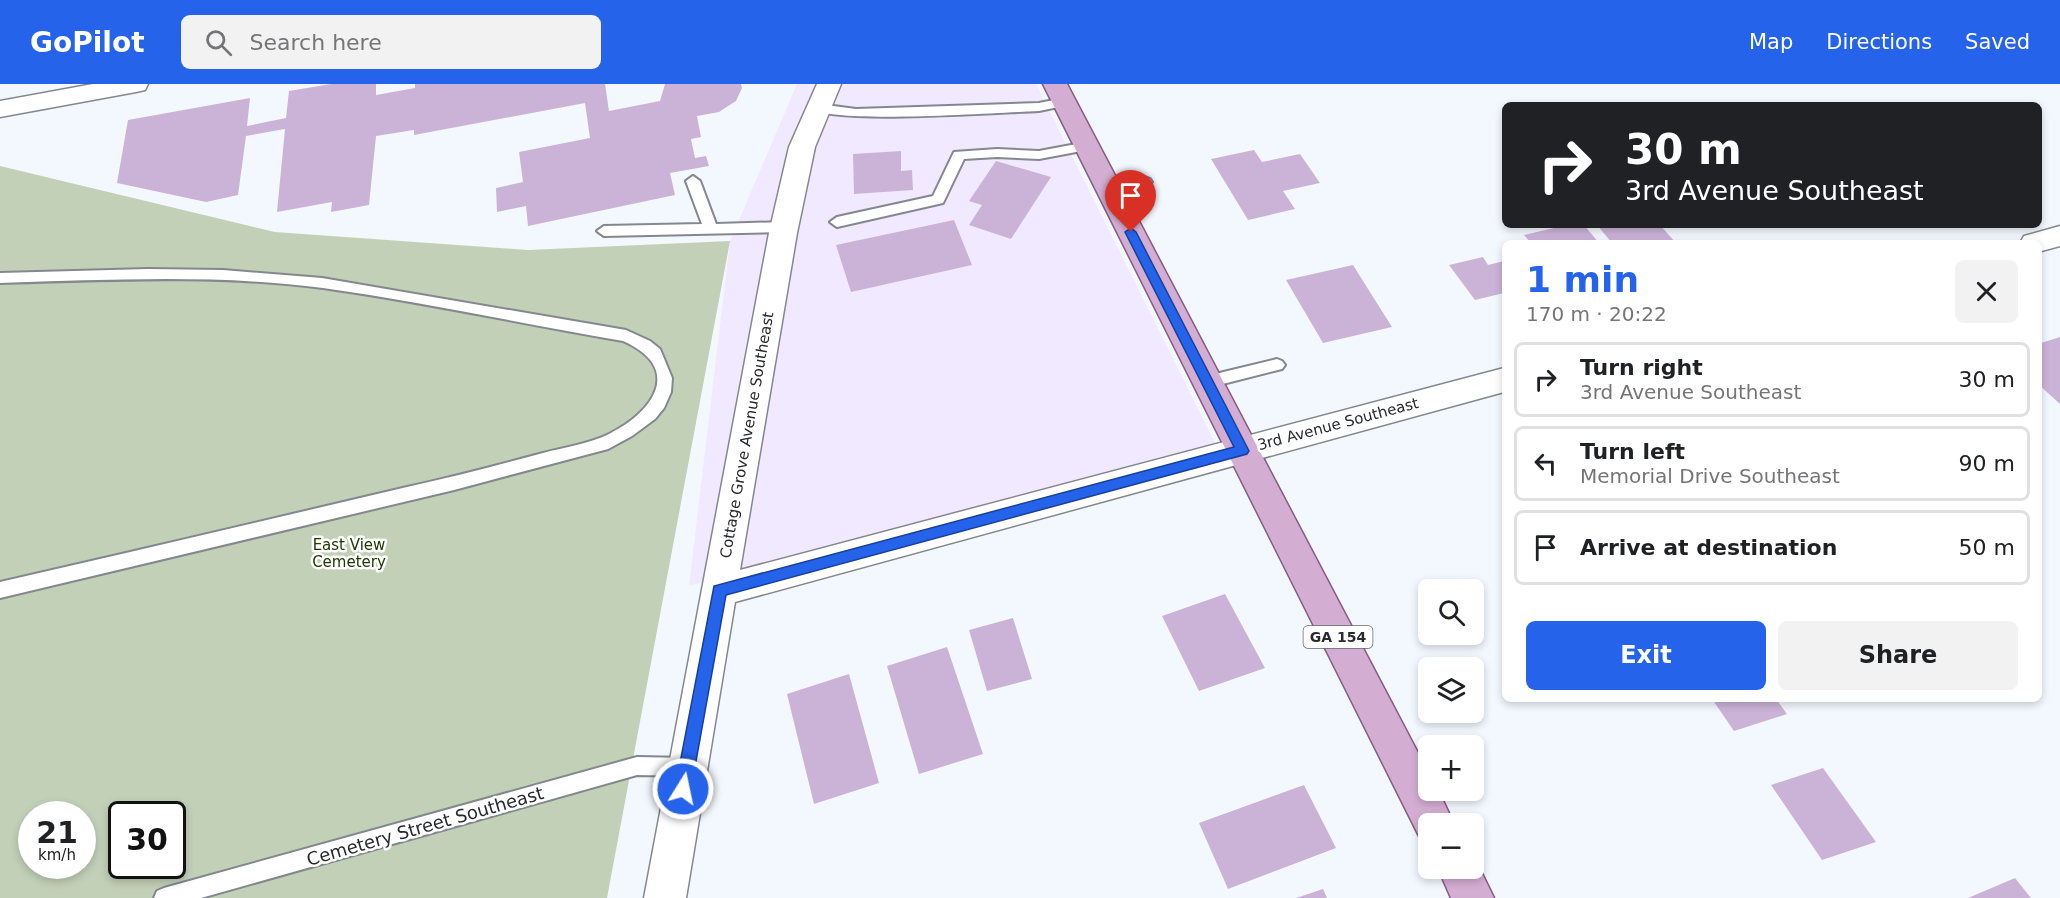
<!DOCTYPE html>
<meta charset="utf-8">
<style>
:root{--surface:#fff;--page:#f2f2f2;--text:#202124;--muted:#757577;--line:#e0e0e0;--accent:#2563eb}
body{margin:0;font-family:"DejaVu Sans",sans-serif;background:var(--page);color:var(--text);height:100vh;display:flex;flex-direction:column;font-size:22px;white-space:nowrap}
*{box-sizing:border-box;margin:0}
p{font-size:20px;color:var(--muted)}
.icon{flex:none;width:33px;height:33px;fill:none;stroke:currentColor;stroke-width:2;stroke-linecap:round;stroke-linejoin:round}
.map{position:relative;flex:1;overflow:hidden}
.details{position:absolute;left:1502px;top:156px;width:540px;height:462px;display:flex;flex-direction:column;background:var(--surface);border-radius:9px;box-shadow:0 3px 9px #0003}
.details>*{flex:none}
.banner{position:absolute;left:1502px;top:18px;width:540px;height:126px;border-radius:9px;box-shadow:0 3px 9px #0003;background:#202124;color:#fff;overflow:hidden}
.controls{position:absolute;left:1418px;top:495px;display:grid;gap:12px}
.controls a{display:grid;place-items:center;width:66px;height:66px;border-radius:9px;background:var(--surface);box-shadow:0 3px 9px #0003;font-size:30px}
.speed{position:absolute;left:18px;top:717px;display:flex;gap:12px;font-size:30px;font-weight:700;text-align:center}
.speed>*{display:grid;place-content:center;width:78px;height:78px;border-radius:50%;background:var(--surface);box-shadow:0 3px 9px #0003;line-height:1}
.speed small{font-size:15px;font-weight:400}
.speed .limit{border:3px solid #111;border-radius:9px;background:#fff;color:#111}
.pin{position:absolute;display:grid;place-items:center;width:51px;height:51px;color:#fff;margin:-62px -26px;border-radius:50% 50% 50% 0;rotate:-45deg;box-shadow:0 0 6px #0007}
.pin .icon{rotate:45deg}
.me{position:absolute;width:66px;margin:-33px;rotate:10deg;stroke-linejoin:round;filter:drop-shadow(0 0 4px #0008)}
.turn{display:flex;align-items:center;gap:21px;height:126px;padding:0 24px;font-size:27px}
.turn .icon{width:78px;height:78px;stroke-width:2.5}
.turn b{display:block;font-size:42px;line-height:51px}
.round{display:grid;place-items:center;flex:none;width:63px;height:63px;border-radius:9px;background:var(--page)}
.overview{display:flex;align-items:center;justify-content:space-between;height:102px;padding:0 24px}
h1{font-size:36px;font-weight:700;line-height:45px;color:var(--accent)}
.action{display:flex;gap:12px;margin-top:auto;padding:12px 24px}
.action a{flex:1;height:69px;border-radius:9px;background:var(--accent);color:#fff;font-size:24px;font-weight:700;line-height:69px;text-align:center}
.action a+a{background:var(--page);color:var(--text)}
ul{padding:0;list-style:none}
li{display:flex;align-items:center;gap:18px;height:75px;margin:0 12px 9px;padding:0 12px;border:3px solid var(--line);border-radius:9px}
li div{flex:1}
li b{display:block;font-size:22px}
li em{font-style:normal}
header{display:flex;align-items:center;gap:36px;box-sizing:border-box;height:84px;padding:0 30px;background:var(--accent);color:#fff}
header strong{font-size:28px}
nav{display:flex;gap:33px;margin-inline-start:auto;font-size:21px}
.search{width:420px;height:54px;background:var(--page);display:flex;align-items:center;gap:15px;box-sizing:border-box;padding:0 21px;border-radius:9px;color:var(--muted);font-size:22px}
.map>svg:first-child{display:block}
.commercial{fill:#f1e9ff}
.green{fill:#c3d0b8;fill-rule:evenodd}
.building{fill:#cbb3d8}
.lines{fill:none;stroke-linecap:round;stroke-linejoin:round}
.lane-casing{stroke:#84888e;stroke-width:4}
.street-casing{stroke:#84888e;stroke-width:3}
.primary-casing{stroke:#855c86;stroke-width:3}
.lane{fill:#fff;fill-rule:evenodd}
.street{fill:#fff;fill-rule:evenodd}
.primary{fill:#d4add3;fill-rule:evenodd}
.route{fill:#2563eb;stroke:#184099;stroke-width:1.5}
.labels{text-anchor:middle;dominant-baseline:central;stroke-width:5;stroke-linejoin:round;paint-order:stroke}
.shield{fill:#fff;stroke:#686a6c;stroke-width:1.5}
.shield-label{font-size:14px;font-weight:bold;fill:#282a2d}
.street-label{font-size:15px;fill:#282a2d;stroke:#fff}
.park-label{font-size:15px;fill:#213900;stroke:#fff}
.near-street-label{font-size:18px;fill:#282a2d;stroke:#fff}
</style>
<header>
<strong>GoPilot</strong>
<div class="search"><svg class="icon" aria-label="search" viewBox="0 0 24 24"><circle cx="10" cy="10" r="6"/><path d="M15 15l6 6"/></svg>Search here</div>
<nav><a>Map</a><a>Directions</a><a>Saved</a></nav>
</header>
<div class="map">
<svg width="2060" height="814" viewBox="0 0 2060 814">
<rect width="100%" height="100%" fill="#f3f8fe"/>
<path class="commercial" d="M797,0H1036L1217,363L689,502L730,157Z"/>
<path class="green" d="M0,82L275,148L528,166L730,157L607,814H0ZM32,730H82V782H32ZM122,730H172V782H122Z"/>
<path class="building" d="M331,0H376V11L415,4V0H605L609,27L660,17L665,0H741L742,4L736,17L719,28L697,32L701,53L691,55L695,74L706,72L709,82L670,89L675,111L528,142L526,122L497,128L496,104L523,98L519,68L590,54L585,19L414,51V46L376,52L369,121L331,128L332,118L277,128L285,45L246,52L238,111L206,118L117,99L128,36L250,14L247,42L286,34L289,7Z
M1254,66L1262,78L1300,70L1320,99L1283,107L1295,125L1248,136L1211,75Z
M901,67V87L912,86L913,106L854,110L853,70Z
M996,77L1051,93L1011,155L969,141L982,121L969,117Z
M954,136L972,181L851,208L836,161Z
M1567,141H1584L1599,159H1531L1524,151Z
M1597,141H1660L1676,159H1612Z
M1483,173L1488,181L1504,177V209L1475,216L1449,181Z
M1353,181L1392,243L1323,259L1286,196Z
M2060,253V320L2038,300V260Z
M1225,510L1265,584L1199,607L1162,532Z
M1013,534L1032,595L987,607L969,546Z
M947,563L983,670L919,690L887,582Z
M849,590L879,699L814,720L787,610Z
M1712,615H1776L1787,630L1734,647Z
M1823,684L1876,758L1822,776L1771,701Z
M1304,701L1336,764L1228,805L1199,739Z
M2015,794L2031,814H1968Z
M1323,805L1327,814H1296Z"/>
<g class="lines">
<g class="lane-casing">
<path id="lane" d="M1064,14L1070,18L1068,21L1039,27C1006,28 828,41 812,24L818,20L856,25L1039,19Z
M1087,58L1094,62L1092,65L1039,75L997,73L964,75L943,119L837,143L830,138L837,133L933,112L954,68L997,65L1039,67Z
M693,92L700,97L716,140L784,138L791,143L784,148L604,152L597,147L604,142L702,140L686,97Z
M1145,93L1150,95L1152,98L1150,101L1109,111L1102,106L1104,103Z
M148,185L223,186L322,194L626,246L650,257L660,265L672,294L671,308L664,324L655,335L632,352L608,365L454,406L0,514V498C136,467 271,435 407,403C453,393 498,381 543,369C565,363 589,360 609,350C654,328 684,284 623,257C523,240 423,218 323,204C216,190 107,196 0,199V189Z
M1277,275L1282,277L1285,281L1282,285L1207,304L1202,302L1199,298L1202,294L1207,292Z
M637,673L687,674L694,676L697,683L694,690L687,692L637,691L201,814H154L157,807L164,804Z"/>
</g>
<g class="street-casing">
<path id="street" d="M93,0H148L145,6L136,8L0,33V17Z
M817,0H841L815,63L797,149L740,486L1504,284V308L735,518L686,814H644L769,149L789,63Z
M2060,142V162L2038,168V159H2020L2024,152Z"/>
</g>
<g class="primary-casing">
<path id="primary" d="M1043,0H1067L1428,688V706H1438L1454,740H1428V757L1420,754Z
M1473,771L1494,814H1451L1438,784H1473Z"/>
</g>
<use href="#lane" class="lane"/>
<use href="#street" class="street"/>
<use href="#primary" class="primary"/>
</g>
<path class="route" d="M1131,144L1136,148L1247,363L1249,367L1247,370L726,511L691,705L689,710L683,712L677,710L675,705L714,502L1234,363L1125,148Z"/>
<g class="labels">
<rect class="shield" x="1303.5" y="542" width="69" height="22" rx="4.5"/>
<g class="shield-label">
<text x="1338" y="553">GA 154</text>
</g>
<g class="street-label">
<text transform="translate(1338 340) rotate(-15)">3rd Avenue Southeast</text>
<text transform="translate(747 351) rotate(-80)">Cottage Grove Avenue Southeast</text>
</g>
<g class="park-label">
<text x="349" y="461">East View<tspan x="349" dy="17">Cemetery</tspan></text>
</g>
<g class="near-street-label">
<text transform="translate(425 742) rotate(-16)">Cemetery Street Southeast</text>
</g>
</g>
</svg>
<div class="controls">
<a><svg class="icon" aria-label="search" viewBox="0 0 24 24"><circle cx="10" cy="10" r="6"/><path d="M15 15l6 6"/></svg></a>
<a><svg class="icon" aria-label="layers" viewBox="0 0 24 24"><path d="M12 4l9 5-9 5-9-5zM3 14l9 5 9-5"/></svg></a>
<a>+</a>
<a>−</a>
</div>
<div class="speed"><div>21<small>km/h</small></div><div class="limit">30</div></div>
<div class="pin" style="left:1131px;top:148px;background:#d93025"><svg class="icon" aria-label="arrive" viewBox="0 0 24 24"><path d="M6 21V4h12l-3 4 3 4H6"/></svg></div>
<svg class="me" style="left:683px;top:705px" viewBox="-20 -20 40 40"><circle r="17" fill="#2563eb" stroke="#fff" stroke-width="3"/><path d="M0-11L8 9 0 5-8 9z" fill="#fff"/></svg>
<div class="banner">
<div class="turn"><svg class="icon" aria-label="right" viewBox="0 0 24 24"><path d="M7 20v-9h11M14 6l5 5-5 5"/></svg><div><b>30 m</b>3rd Avenue Southeast</div></div>
</div>
<section class="details">
<div class="overview"><div><h1>1 min</h1><p>170 m · 20:22</p></div><a class="round"><svg class="icon" aria-label="close" viewBox="0 0 24 24"><path d="M6 6l12 12M18 6L6 18"/></svg></a></div>
<ul>
<li><svg class="icon" aria-label="right" viewBox="0 0 24 24"><path d="M7 20v-9h11M14 6l5 5-5 5"/></svg><div><b>Turn right</b><p>3rd Avenue Southeast</p></div><em>30 m</em></li>
<li><svg class="icon" aria-label="left" viewBox="0 0 24 24"><path d="M17 20v-9H6M10 6l-5 5 5 5"/></svg><div><b>Turn left</b><p>Memorial Drive Southeast</p></div><em>90 m</em></li>
<li><svg class="icon" aria-label="arrive" viewBox="0 0 24 24"><path d="M6 21V4h12l-3 4 3 4H6"/></svg><div><b>Arrive at destination</b></div><em>50 m</em></li>
</ul>
<div class="action"><a>Exit</a><a>Share</a></div>
</section>
</div>
